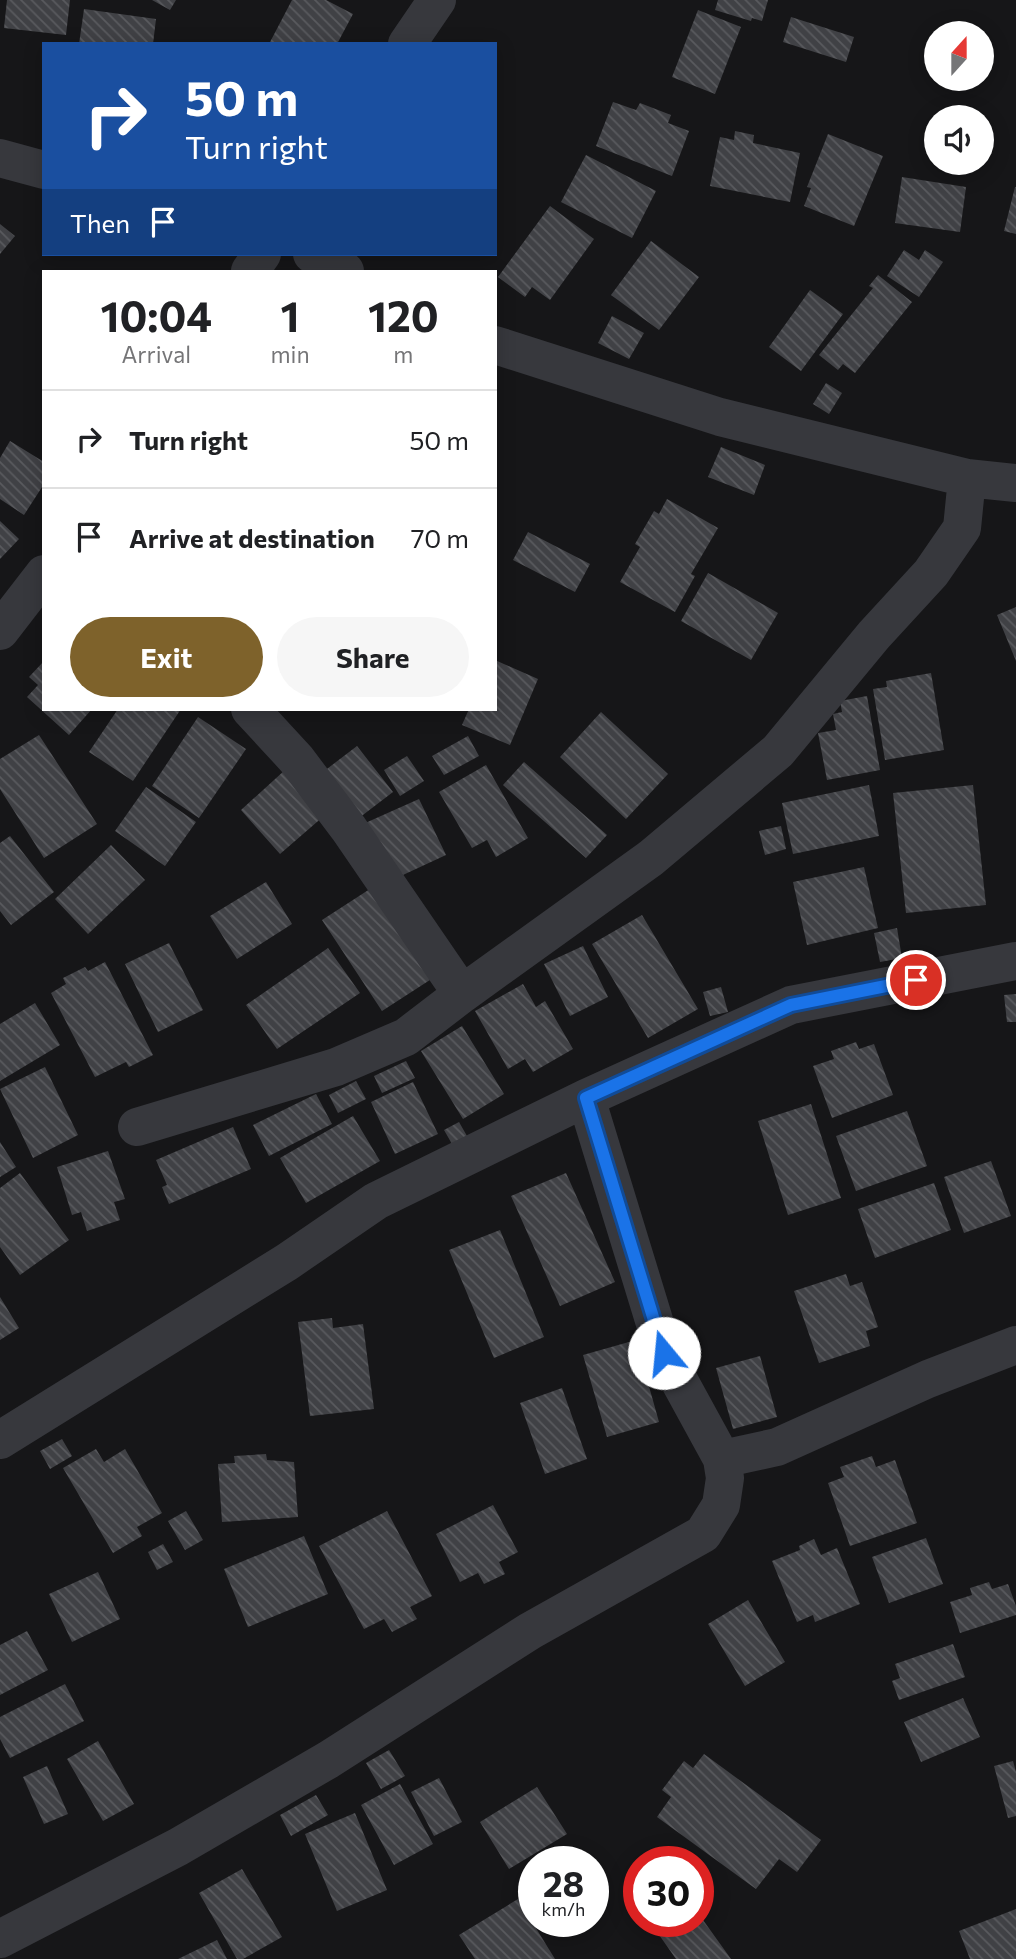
<!DOCTYPE html>
<style>
:root{--surface:#fff;--page:#f6f6f6;--text:#202124;--muted:#757577;--line:#e0e0e0;--accent:#7e622b}
body{margin:0;font-family:Commissioner,sans-serif;background:var(--page);color:var(--text);height:100vh;display:flex;flex-direction:column;font-size:26px;white-space:nowrap}
*{box-sizing:border-box;margin:0}
p{font-size:23px;color:var(--muted)}
.icon{flex:none;width:38px;height:38px;fill:none;stroke:currentColor;stroke-width:2;stroke-linecap:round;stroke-linejoin:round}
.map{position:relative;flex:1;overflow:hidden}
.sheet{position:absolute;left:42px;top:270px;width:455px;height:441px;display:flex;flex-direction:column;background:var(--surface);border-radius:0px;box-shadow:0 4px 18px #0003}
.sheet>*{flex:none}
.top-card{position:absolute;left:42px;top:42px;width:455px;height:214px;border-radius:0px;box-shadow:0 4px 18px #0003;background:#1a4fa0;color:#fff;overflow:hidden}
.needle{width:46px;rotate:21deg}
.fabs{position:absolute;left:924px;top:21px;display:grid;gap:14px}
.fabs a{display:grid;place-items:center;width:70px;height:70px;border-radius:50%;background:var(--surface);box-shadow:0 4px 18px #0003;font-size:35px}
.speed{position:absolute;left:518px;top:1846px;display:flex;gap:14px;font-size:35px;font-weight:700;text-align:center}
.speed>*{display:grid;place-content:center;width:91px;height:91px;border-radius:50%;background:var(--surface);box-shadow:0 4px 18px #0003;line-height:1}
.speed small{font-size:18px;font-weight:400}
.speed .limit{border:10px solid #d22;background:#fff;color:#111}
.pin{position:absolute;display:grid;place-items:center;width:60px;height:60px;color:#fff;margin:-30px;border:4px solid #fff;border-radius:50%;box-shadow:0 2px 7px #0007}
.me{position:absolute;width:77px;margin:-38px;rotate:343deg;stroke-linejoin:round;filter:drop-shadow(0 0 5px #0008)}
.turn{display:flex;align-items:center;gap:24px;height:147px;padding:0 28px;font-size:32px}
.turn .icon{width:91px;height:91px;stroke-width:2.5}
.turn b{display:block;font-size:49px;line-height:60px}
.then{display:flex;align-items:center;height:66px;padding:0 28px;background:#0003;gap:14px;font-size:26px}
.eta{display:flex;justify-content:space-evenly;align-items:center;height:119px;text-align:center}
.eta b{font-size:42px;font-weight:700;line-height:49px}
.primary-button{display:flex;gap:14px;margin-top:auto;padding:14px 28px}
.primary-button a{flex:1;height:80px;border-radius:42px;background:var(--accent);color:#fff;font-size:28px;font-weight:700;line-height:80px;text-align:center}
.primary-button a+a{background:var(--page);color:var(--text)}
ul{padding:0;list-style:none}
li{display:flex;align-items:center;gap:21px;height:98px;padding:0 28px;border-top:2px solid var(--line)}
li div{flex:1}
li b{display:block;font-size:26px}
li em{font-style:normal}
.map>svg:first-child{display:block}
.building{fill:url(#building-back-hatch)}
.lines{fill:none;stroke-linecap:round;stroke-linejoin:round}
.minor{stroke:#37383d;stroke-width:38}
.route-casing{stroke:#114b97;stroke-width:18}
.route{stroke:#1a73e8;stroke-width:12}
</style>
<div class="map">
<svg width="1016" height="1959" viewBox="0 0 1016 1959">
<defs>
<pattern id="building-back-hatch" width="6" height="6" patternUnits="userSpaceOnUse" patternTransform="scale(1.75)"><rect width="6" height="6" fill="#404145"/><path d="M-1 5l2 2M0 0l6 6M5-1l2 2" fill="none" stroke="#595a5e"/></pattern>
</defs>
<rect width="100%" height="100%" fill="#161618"/>
<path class="building" d="M7,0H70L66,35L4,28Z
M152,0H176L170,10Z
M292,0H326L353,14L337,44H269Z
M718,0H768L762,21L752,18L751,21L715,10Z
M84,9L156,19L153,44H79Z
M698,10L741,27L715,94L672,77Z
M791,17L854,37L846,62L783,42Z
M613,102L636,110L640,103L671,115L668,123L689,131L672,176L596,146Z
M735,131L754,135L753,143L800,153L790,202L710,186L720,137L734,140Z
M828,134L883,156L854,226L804,206L811,188L807,187Z
M586,155L656,191L632,238L561,202Z
M902,177L966,187L960,232L895,223Z
M1015,187H1016V234L1004,231Z
M550,206L594,239L550,300L532,287L525,297L498,277Z
M0,224L15,236L0,254Z
M651,241L699,277L659,330L611,295Z
M904,250L919,260L925,250L943,262L919,297L887,276Z
M878,275L912,302L855,373L843,364L838,370L819,355L873,288L869,286Z
M810,290L843,314L801,371L769,347Z
M612,316L644,333L629,359L598,343Z
M826,383L842,393L829,414L813,404Z
M10,441L44,462V484L24,515L0,499V458Z
M721,447L765,465L754,495L708,477Z
M667,499L718,528L691,574L695,576L675,612L620,582L640,547L635,544L654,511L659,514Z
M0,521L19,539L0,559Z
M528,532L590,564L575,592L513,560Z
M708,573L778,613L751,660L681,621Z
M1016,607V661L997,615Z
M495,660L538,679L510,745L462,725L469,709H495Z
M44,661V709H92L69,735L27,697L38,685L29,677Z
M931,673L944,750L885,760L873,689L887,687L886,681Z
M867,696L880,770L827,780L818,733L836,730L833,714L842,712L840,701Z
M118,709H181L133,781L89,752Z
M601,712L668,774L626,819L560,757Z
M198,717L246,749L199,818L152,786Z
M39,735L97,824L44,858L0,789V759Z
M468,736L479,756L444,775L432,756Z
M357,746L393,792L355,821L319,775Z
M407,756L424,781L400,796L384,770Z
M524,762L607,835L586,858L503,785Z
M486,765L528,838L496,857L487,840L472,848L439,792Z
M285,770L325,815L280,854L241,810Z
M869,785L879,836L793,854L782,803Z
M973,785L986,905L906,913L893,793Z
M146,787L196,822L165,866L115,831Z
M419,799L446,855L390,881L363,824Z
M781,826L786,849L765,855L759,831Z
M10,836L54,892L11,925L0,911V843Z
M111,845L145,880L88,934L55,899Z
M864,867L878,928L807,945L793,882Z
M266,882L292,924L237,959L210,916Z
M373,887L433,978L382,1011L322,920Z
M642,915L698,1009L648,1038L592,944Z
M897,928L902,958L880,962L874,933Z
M169,943L203,1010L158,1032L125,964Z
M583,946L608,997L570,1016L544,964Z
M328,948L360,993L277,1049L246,1005Z
M105,962L153,1055L129,1067L126,1062L95,1077L51,993L66,984L63,978L85,967L88,971Z
M523,984L536,1007L545,1001L573,1049L533,1072L525,1059L508,1069L475,1011Z
M721,987L728,1012L710,1016L703,992Z
M1016,994V1022H1007L1004,995Z
M35,1003L60,1045L0,1081V1024Z
M462,1026L504,1094L463,1119L421,1051Z
M856,1042L859,1049L874,1044L893,1095L832,1118L813,1066L834,1059L831,1051Z
M406,1061L415,1078L382,1093L374,1076Z
M45,1067L78,1135L33,1158L0,1089Z
M356,1081L366,1099L338,1113L329,1095Z
M413,1082L438,1134L395,1154L371,1102Z
M316,1094L332,1124L269,1156L253,1125Z
M811,1104L841,1198L788,1215L758,1121Z
M907,1111L927,1166L856,1191L836,1136Z
M353,1116L380,1161L306,1203L280,1158Z
M459,1122L467,1136L452,1144L444,1130Z
M233,1127L251,1169L169,1204L162,1187L167,1185L156,1160Z
M0,1142L16,1167L0,1177Z
M108,1151L125,1199L114,1202L120,1220L87,1231L81,1212L72,1215L57,1167Z
M991,1161L1011,1216L964,1233L944,1177Z
M20,1173L69,1240L20,1275L0,1247V1188Z
M566,1173L615,1282L560,1306L511,1196Z
M934,1183L951,1230L875,1258L858,1209Z
M500,1230L544,1337L494,1358L449,1250Z
M846,1274L850,1286L862,1282L878,1327L866,1331L870,1346L819,1363L794,1291Z
M0,1297L19,1328L0,1340Z
M332,1318L333,1328L363,1324L374,1409L310,1416L298,1322Z
M636,1340L659,1422L607,1437L583,1355Z
M760,1356L777,1417L733,1429L716,1368Z
M562,1388L587,1459L545,1474L520,1403Z
M62,1439L72,1456L50,1469L40,1451Z
M96,1449L104,1462L125,1449L162,1513L137,1527L142,1536L113,1553L63,1468Z
M266,1454L267,1460L294,1462L298,1517L222,1522L218,1464L235,1463L234,1456Z
M872,1456L876,1467L895,1460L917,1523L850,1546L828,1483L844,1477L840,1467Z
M493,1505L518,1552L499,1562L505,1574L484,1584L478,1573L460,1582L436,1534Z
M186,1511L203,1540L185,1550L168,1521Z
M387,1511L432,1596L410,1607L417,1619L392,1632L384,1619L364,1629L319,1546Z
M304,1536L328,1594L248,1627L224,1569Z
M926,1538L943,1584L889,1603L872,1557Z
M814,1539L821,1555L837,1548L860,1604L815,1622L813,1615L797,1622L772,1561L800,1550L799,1546Z
M163,1544L173,1562L157,1570L148,1552Z
M98,1572L120,1619L72,1642L49,1594Z
M989,1582L992,1589L1008,1584L1016,1606V1615L960,1633L950,1602L972,1595L970,1588Z
M748,1600L785,1662L745,1686L708,1624Z
M27,1631L48,1670L0,1695V1645Z
M953,1644L965,1677L899,1700L892,1681L900,1678L895,1664Z
M65,1684L84,1721L10,1758L0,1739V1717Z
M963,1698L980,1737L921,1762L904,1722Z
M98,1741L134,1804L103,1821L67,1759Z
M389,1750L405,1776L381,1789L366,1763Z
M704,1754L821,1840L797,1872L779,1859L756,1889L657,1817L671,1797L662,1790L684,1761L693,1768Z
M1013,1761L1016,1772V1816L1008,1818L994,1766Z
M47,1766L68,1814L44,1824L23,1777Z
M439,1778L462,1822L434,1836L411,1792Z
M400,1784L433,1844L394,1865L361,1805Z
M537,1787L567,1834L509,1869L480,1822Z
M316,1795L328,1815L291,1836L280,1815Z
M355,1813L387,1890L337,1911L305,1834Z
M242,1869L282,1937L243,1959H237L199,1893Z
M518,1899L555,1959H475L459,1935Z
M1016,1909V1959H970L959,1931Z
M698,1913L731,1959H676L650,1922H698Z
M217,1940L227,1959H178Z"/>
<g class="lines">
<path class="minor" d="M407,44L437,0
M0,158L44,170
M312,254L345,271
M250,271L262,254
M495,345L720,417L967,478L1016,483
M0,631L44,574
M250,709L297,760L349,829L462,994
M137,1127L336,1067L406,1037L462,994L651,858L778,751L874,635L931,573L962,528L967,478
M0,1440L287,1262L376,1201L586,1098L791,1005L1016,961
M722,1459L777,1447L928,1379L1016,1345
M0,1939L178,1847L328,1760L530,1631L703,1534L721,1505L725,1478L722,1459L664,1353L586,1098"/>
</g>
<g class="lines">
<g class="route-casing">
<path id="route" d="M664,1353L586,1098L791,1005L916,980"/>
</g>
<use href="#route" class="route"/>
</g>
</svg>
<div class="fabs">
<a><svg class="needle" viewBox="-14 -14 28 28"><path d="M0-13l5 13h-10z" fill="#e53935"/><path d="M0 13l5-13h-10z" fill="#757577"/></svg></a>
<a><svg class="icon" aria-label="sound" viewBox="0 0 24 24"><path d="M4 9h4l5-4v14l-5-4H4zM17 9q2 3 0 6"/></svg></a>
</div>
<div class="speed"><div>28<small>km/h</small></div><div class="limit">30</div></div>
<div class="pin" style="left:916px;top:980px;background:#d93025"><svg class="icon" aria-label="arrive" viewBox="0 0 24 24"><path d="M6 21V4h12l-3 4 3 4H6"/></svg></div>
<svg class="me" style="left:664px;top:1353px" viewBox="-20 -20 40 40"><circle r="19" fill="#fff"/><path d="M0-13L10 11 0 6-10 11z" fill="#1a73e8"/></svg>
<div class="top-card">
<div class="turn"><svg class="icon" aria-label="right" viewBox="0 0 24 24"><path d="M7 20v-9h11M14 6l5 5-5 5"/></svg><div><b>50 m</b>Turn right</div></div>
<div class="then">Then<svg class="icon" aria-label="arrive" viewBox="0 0 24 24"><path d="M6 21V4h12l-3 4 3 4H6"/></svg></div>
</div>
<section class="sheet">
<div class="eta">
<div><b>10:04</b><p>Arrival</p></div>
<div><b>1</b><p>min</p></div>
<div><b>120</b><p>m</p></div>
</div>
<ul>
<li><svg class="icon" aria-label="right" viewBox="0 0 24 24"><path d="M7 20v-9h11M14 6l5 5-5 5"/></svg><div><b>Turn right</b></div><em>50 m</em></li>
<li><svg class="icon" aria-label="arrive" viewBox="0 0 24 24"><path d="M6 21V4h12l-3 4 3 4H6"/></svg><div><b>Arrive at destination</b></div><em>70 m</em></li>
</ul>
<div class="primary-button"><a>Exit</a><a>Share</a></div>
</section>
</div>
